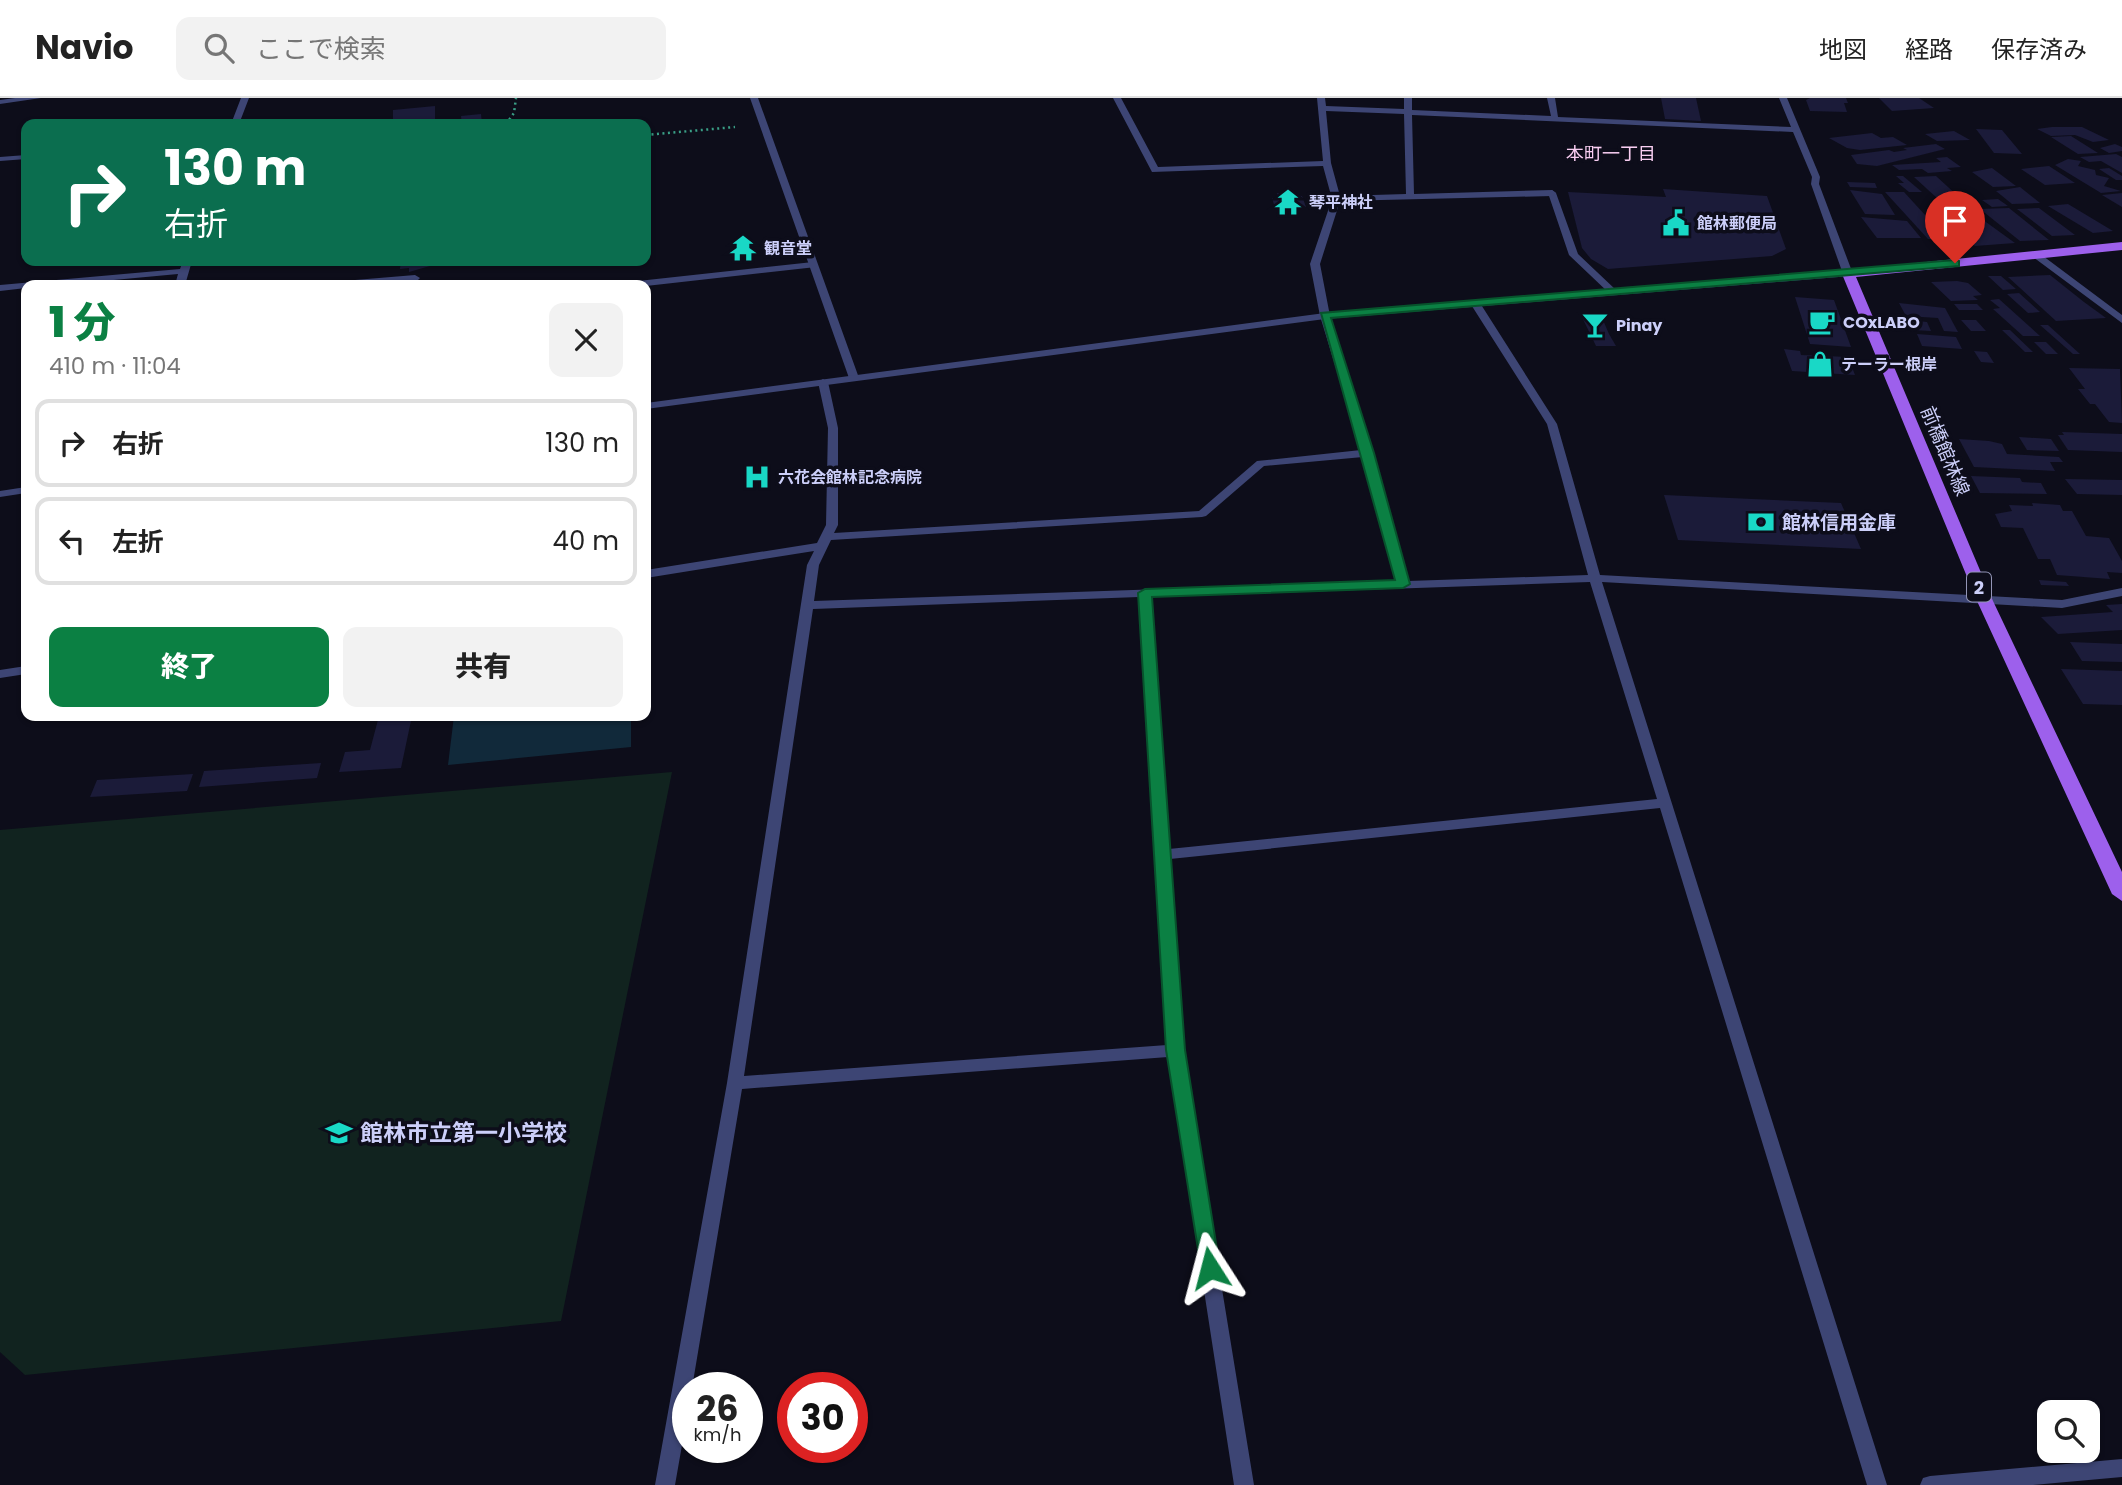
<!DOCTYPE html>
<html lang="ja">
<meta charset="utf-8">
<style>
:root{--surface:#fff;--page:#f2f2f2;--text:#222;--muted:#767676;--line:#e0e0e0;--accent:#0b8043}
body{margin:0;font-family:Poppins,"Noto Sans JP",sans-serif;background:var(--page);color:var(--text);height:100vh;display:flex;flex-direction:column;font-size:26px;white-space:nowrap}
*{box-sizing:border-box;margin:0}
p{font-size:23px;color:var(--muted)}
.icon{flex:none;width:38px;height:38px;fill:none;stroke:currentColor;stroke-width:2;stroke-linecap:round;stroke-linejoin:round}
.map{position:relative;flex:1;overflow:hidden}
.side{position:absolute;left:21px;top:182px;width:630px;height:441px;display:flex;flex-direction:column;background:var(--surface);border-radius:14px;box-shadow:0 2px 5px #0004}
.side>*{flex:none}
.hud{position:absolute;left:21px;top:21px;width:630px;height:147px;border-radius:14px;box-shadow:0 2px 5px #0004;background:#0b6e4f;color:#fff;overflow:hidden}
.buttons{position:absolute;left:2037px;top:1302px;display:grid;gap:14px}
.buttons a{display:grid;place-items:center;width:63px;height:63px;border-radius:14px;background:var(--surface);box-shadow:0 2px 5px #0004;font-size:35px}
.speed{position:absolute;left:672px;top:1274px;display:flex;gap:14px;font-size:35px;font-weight:700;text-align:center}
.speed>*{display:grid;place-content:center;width:91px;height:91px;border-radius:50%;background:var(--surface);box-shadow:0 2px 5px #0004;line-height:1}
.speed small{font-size:18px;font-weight:400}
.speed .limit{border:10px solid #d22;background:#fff;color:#111}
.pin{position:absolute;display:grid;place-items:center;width:60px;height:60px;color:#fff;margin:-72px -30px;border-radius:50% 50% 50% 0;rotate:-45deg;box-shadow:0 0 7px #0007}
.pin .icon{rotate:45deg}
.me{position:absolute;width:77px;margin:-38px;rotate:351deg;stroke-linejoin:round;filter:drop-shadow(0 0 5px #0008)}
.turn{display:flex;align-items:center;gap:24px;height:147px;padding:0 28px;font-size:32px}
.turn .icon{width:91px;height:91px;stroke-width:2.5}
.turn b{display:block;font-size:49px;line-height:60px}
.round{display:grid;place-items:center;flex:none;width:74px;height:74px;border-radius:14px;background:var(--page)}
.head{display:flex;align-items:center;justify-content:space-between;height:119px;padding:0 28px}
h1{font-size:42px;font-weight:800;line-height:52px;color:var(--accent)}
.cta{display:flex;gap:14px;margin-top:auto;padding:14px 28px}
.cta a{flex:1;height:80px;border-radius:14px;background:var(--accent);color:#fff;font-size:28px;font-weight:800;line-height:80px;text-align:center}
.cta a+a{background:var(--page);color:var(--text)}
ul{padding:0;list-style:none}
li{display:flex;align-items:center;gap:21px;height:88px;margin:0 14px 10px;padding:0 14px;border:4px solid var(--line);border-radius:14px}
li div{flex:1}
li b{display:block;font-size:26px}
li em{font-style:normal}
header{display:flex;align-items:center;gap:42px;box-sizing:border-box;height:98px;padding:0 35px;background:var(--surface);border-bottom:2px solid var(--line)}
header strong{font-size:33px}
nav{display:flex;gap:38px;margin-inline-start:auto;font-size:24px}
.search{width:490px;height:63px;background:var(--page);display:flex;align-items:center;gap:18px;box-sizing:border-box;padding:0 24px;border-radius:14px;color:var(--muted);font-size:26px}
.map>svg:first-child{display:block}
.green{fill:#11231f}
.water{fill:#11293a}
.building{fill:#1b1b39}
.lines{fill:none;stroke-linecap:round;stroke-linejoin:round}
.path{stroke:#3a9f86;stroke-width:2.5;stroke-dasharray:2 3.5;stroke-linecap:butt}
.service{fill:#3d4574;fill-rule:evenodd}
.minor{fill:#3d4574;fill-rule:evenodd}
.tertiary{fill:#3d4574;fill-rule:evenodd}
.primary{fill:#9d60ec;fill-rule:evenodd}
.route{fill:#0b8043;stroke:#07532c;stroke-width:2}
.labels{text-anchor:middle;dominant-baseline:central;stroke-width:7;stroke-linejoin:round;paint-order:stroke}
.far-poi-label{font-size:16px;font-weight:bold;fill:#cccff9;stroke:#0d0d1a;text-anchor:start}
.far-neighbourhood-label{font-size:18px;fill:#f9cef2;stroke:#0d0d1a}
.shield{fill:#0d0d1a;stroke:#9395b6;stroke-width:2}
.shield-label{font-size:18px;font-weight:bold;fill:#cccff9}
.street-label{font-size:19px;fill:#cccff9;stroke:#0d0d1a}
.poi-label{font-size:19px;font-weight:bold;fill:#cccff9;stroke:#0d0d1a;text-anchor:start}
.near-poi-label{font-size:23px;font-weight:bold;fill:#cccff9;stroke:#0d0d1a;text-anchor:start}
</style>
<header>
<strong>Navio</strong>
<div class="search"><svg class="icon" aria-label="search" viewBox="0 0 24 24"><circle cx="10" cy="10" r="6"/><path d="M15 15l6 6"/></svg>ここで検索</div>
<nav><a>地図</a><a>経路</a><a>保存済み</a></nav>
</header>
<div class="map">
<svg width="2122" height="1387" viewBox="0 0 2122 1387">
<rect width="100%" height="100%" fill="#0d0d1a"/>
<path class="green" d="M672,674L561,1223L25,1277L0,1254V732Z"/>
<path class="water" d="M454,618H631V649L448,667Z"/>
<path class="building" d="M1661,0H1696L1701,23L1665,21Z
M1810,0H1846L1848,5H1844L1847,14L1810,13L1806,2Z
M1879,0H1919L1934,10L1892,13Z
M435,8V26H393V12Z
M481,16L482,26H462L461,18Z
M2052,29H2082L2109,42L2093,44L2075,37L2051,38L2037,31Z
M1976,31L2002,32L2022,56L1994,55Z
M1954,33L1970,42L1937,43L1925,36Z
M1872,35L1881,40L1893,39L1907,47L1860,52L1847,50L1829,40Z
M2071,38L2098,55L2078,56L2051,39Z
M1936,46L1945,51L1877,68L1857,66L1851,57L1889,52L1894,54L1907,52L1903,50Z
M2115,46L2122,49V53L2109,55L2100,50Z
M2116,56L2122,59V75L2101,63L2089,64L2080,59Z
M1947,59L1961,69L1947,70L1952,73L1928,75L1922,71L1899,72L1892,67L1941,64L1936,60Z
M2068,61L2081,63L2078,68L2095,72L2096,77L2109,80L2104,88L2121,93L2101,95L2055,67Z
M2049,68L2075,85L2045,87L2021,71Z
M1992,70L2016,88L1993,89L1972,74Z
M2109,70L2122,78V82H2116L2099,71Z
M1896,78H1903L1922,94H1909L1898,85H1904Z
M1936,78L1960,100L1938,101L1914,79Z
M1847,84L1875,85L1877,90L1850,89Z
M2020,89L2040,105L2012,106L1996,93Z
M1663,91L1767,98L1786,151L1772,158L1608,171L1591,161L1582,150L1568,94L1666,99Z
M1850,92L1882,96L1895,117L1865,116Z
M1885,94H1904L1947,141H1928Z
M1277,95L1302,98L1306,109H1297L1298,112L1275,110L1272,100H1278Z
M2122,95V109L2102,97Z
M1998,101L2008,108L1992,109L1982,102Z
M1932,105H1950L1962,116H1943Z
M2068,106L2113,133L2093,135L2048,108Z
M2009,110L2049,142L2020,143L1980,111Z
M2039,110L2075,137L2052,138L2017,111Z
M1861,119L1907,123L1921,140H1877Z
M1979,119L2015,145L1975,148L1954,132H1962L1951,123Z
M401,163H430V168L409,174V170L400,171Z
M2050,177L2084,204L2106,220L2056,223L2008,179Z
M1988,178H2001L2016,191L2003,192Z
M1957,183L1968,185L1982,197L1973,198L1978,202L1951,203L1931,184Z
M2019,195L2040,214L2028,215L2007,196Z
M1795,199L1834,202L1851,249L1810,246Z
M1999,201L2040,238H2023L1993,211L2000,210L1990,202Z
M1899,205L1945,210L1958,234L1944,233L1938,220L1906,218Z
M1954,206H1977L1983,212H1959Z
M1600,215L1609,236L1616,248H1596L1581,217Z
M1909,222L1927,224L1931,233L1913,232Z
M1961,222H1976L1986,233H1971Z
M2040,227H2048L2080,256H2073Z
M2002,232H2010L2033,254H2025Z
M1917,236L1956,239L1962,251L1922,248Z
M2034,244H2046L2058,256H2046Z
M1784,251L1800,253L1801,257L1848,259L1855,277L1792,273Z
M1974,253L1987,254L1994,265L1981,264Z
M2069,270L2120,271L2122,325L2109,324L2095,306H2090L2078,291H2085Z
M2062,334L2122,336V354L2068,352L2058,337H2064Z
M2019,339L2051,341L2059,353L2027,352Z
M1959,341L1989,343L2002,346L2007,356L2059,359L2063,364H2050L2055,373L1974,369Z
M1971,378L2020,380L2022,384L2041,385L2047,396L1980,395Z
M2065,381L2122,382V397L2077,396Z
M1664,397L1841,405L1861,451L1678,442Z
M2032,405L2060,407L2063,413H2072L2086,438L2109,440L2122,463V475L2107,474L2110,481L2057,477L2050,461H2038L2023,430L2001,429L1995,416L2012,413L2009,407L2033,408Z
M2039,482L2066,484L2069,488L2041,487Z
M2122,506V532L2058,536L2041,519L2113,514L2106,507Z
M2070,544L2122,546V564L2082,563Z
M2061,571L2122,573V607L2083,606Z
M379,618H412L401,670L339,674L345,654L370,652Z
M321,665L317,680L199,689L204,673Z
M193,676L187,693L90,699L97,682Z"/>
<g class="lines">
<path class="path" d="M506,26L514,15L516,0
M646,37L735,29"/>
<path class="service" d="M1552,92L1556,95L1578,156L1616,192V196H1610L1569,157L1548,95Z
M813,164L818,167L816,169L646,188L624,187L629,184Z
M415,177L420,180L418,182L362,187H326L331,184Z"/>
<path class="minor" d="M15,0H41L0,6V2Z
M241,0H249L239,26H231Z
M750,0H758L859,280L858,282L849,280Z
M1113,0H1121L1158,69L1323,63L1317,0H1325L1326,8L1404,11V0H1412V12L1551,18L1547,0H1555L1558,19L1791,29L1779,0H1787L1820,79L1819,86L1853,176L1851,178L1843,176L1811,86L1812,79L1793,34L1412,17L1414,96L1552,92L1556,95L1552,98L1340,103L1320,166L1330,218L1372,355L1408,483L1588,477L1547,326L1470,205L1475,202L1480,205L1557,326L1600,477L2062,502L2122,490V498L2062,510L1602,484L1887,1387H1867L1660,710L1170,761L1183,952L1254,1387H1234L1168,959L742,991L692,1290H688V1313L675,1387H655L727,985L807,467L814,453L646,480V472L817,445L826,427L828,330L818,284L823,281L828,284L838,330V427L834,435L1199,413L1257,363L1361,352L1320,218L1310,166L1332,101L1323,68L1152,74ZM1326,13L1404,16L1406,96L1340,98L1331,65ZM1363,359L1396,483L814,503L819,467L831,442L1202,419L1206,418L1264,368ZM1590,484L1657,701L1169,751L1151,499ZM1139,499L1167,947L744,978L813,511Z
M26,57V61L0,63V59Z
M2033,155H2039L2122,217V225L2033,159Z
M183,163H192L185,187H175L178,176L60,187H26V190L0,193V187L180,171Z
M26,568V576L0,580V572Z
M2122,1361V1379L2033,1387H1920L1923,1380L1930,1378Z"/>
<path class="tertiary" d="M1848,173L1851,174V178L1325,221L646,311V305L1325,215Z
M26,389V395L0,399V393Z"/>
<path class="primary" d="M2122,144V152L1856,179L1993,503L2122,774V803L2112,796L1977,503L1842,176L1848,172Z"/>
</g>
<path class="route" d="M1955,162L1959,163V168L1331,220L1374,355L1410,486L1403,490L1152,499L1185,952L1220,1170L1217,1176L1210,1178L1202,1176L1166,952L1138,495L1145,491L1395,482L1321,215Z"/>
<defs>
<g id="temple-bare" transform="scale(2.1)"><path d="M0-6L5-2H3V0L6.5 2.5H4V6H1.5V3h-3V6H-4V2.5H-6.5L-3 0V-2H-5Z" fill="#19d8c6" stroke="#0d0d1a" stroke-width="2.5" paint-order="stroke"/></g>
<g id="civic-bare" transform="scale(2.1)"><path d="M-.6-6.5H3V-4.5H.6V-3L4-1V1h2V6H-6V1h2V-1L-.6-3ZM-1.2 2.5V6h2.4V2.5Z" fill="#19d8c6" stroke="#0d0d1a" stroke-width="2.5" paint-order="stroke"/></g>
<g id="cafe-bare" transform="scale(2.1)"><path d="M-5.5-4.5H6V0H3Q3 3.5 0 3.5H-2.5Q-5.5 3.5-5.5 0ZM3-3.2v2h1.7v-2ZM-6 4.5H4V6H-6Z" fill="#19d8c6" stroke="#0d0d1a" stroke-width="2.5" paint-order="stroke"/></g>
<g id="bar-bare" transform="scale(2.1)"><path d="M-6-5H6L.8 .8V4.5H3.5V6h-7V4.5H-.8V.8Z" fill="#19d8c6" stroke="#0d0d1a" stroke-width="2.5" paint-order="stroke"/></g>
<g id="shop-bare" transform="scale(2.1)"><path d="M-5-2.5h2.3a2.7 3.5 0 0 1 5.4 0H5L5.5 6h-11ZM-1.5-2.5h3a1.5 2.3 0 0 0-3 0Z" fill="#19d8c6" stroke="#0d0d1a" stroke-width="2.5" paint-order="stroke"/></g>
<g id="hospital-bare" transform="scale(2.1)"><path d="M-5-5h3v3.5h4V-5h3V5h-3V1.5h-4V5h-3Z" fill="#19d8c6" stroke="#0d0d1a" stroke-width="2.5" paint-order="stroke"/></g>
<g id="bank-bare" transform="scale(2.1)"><path d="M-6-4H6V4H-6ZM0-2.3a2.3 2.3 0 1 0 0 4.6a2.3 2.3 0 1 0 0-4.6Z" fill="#19d8c6" stroke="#0d0d1a" stroke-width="2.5" paint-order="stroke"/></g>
<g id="school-bare" transform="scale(2.1)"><path d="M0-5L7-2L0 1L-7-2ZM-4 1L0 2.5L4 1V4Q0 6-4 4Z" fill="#19d8c6" stroke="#0d0d1a" stroke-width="2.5" paint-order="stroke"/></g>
</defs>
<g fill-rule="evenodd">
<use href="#temple-bare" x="1288" y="104"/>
<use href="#civic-bare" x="1676" y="125"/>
<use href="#temple-bare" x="743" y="150"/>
<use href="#cafe-bare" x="1822" y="224"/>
<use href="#bar-bare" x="1595" y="227"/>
<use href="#shop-bare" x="1820" y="266"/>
<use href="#hospital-bare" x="757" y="379"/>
<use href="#bank-bare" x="1761" y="424"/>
<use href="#school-bare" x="339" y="1035"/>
</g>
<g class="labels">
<g class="far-poi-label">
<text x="1309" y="104">琴平神社</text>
<text x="1697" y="125">館林郵便局</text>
<text x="764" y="150">観音堂</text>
<text x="1843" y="224">COxLABO</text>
<text x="1616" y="227">Pinay</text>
<text x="1841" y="266">テーラー根岸</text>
<text x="778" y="379">六花会館林記念病院</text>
</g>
<g class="far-neighbourhood-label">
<text x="1611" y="55">本町一丁目</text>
</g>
<rect class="shield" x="1967" y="474.5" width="24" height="29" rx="5"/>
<g class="shield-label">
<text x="1979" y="489">2</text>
</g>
<g class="street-label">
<text transform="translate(1945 353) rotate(67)">前橋館林線</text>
</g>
<g class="poi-label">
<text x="1782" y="424">館林信用金庫</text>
</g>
<g class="near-poi-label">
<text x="360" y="1035">館林市立第一小学校</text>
</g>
</g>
</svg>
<div class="buttons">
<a><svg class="icon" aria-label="search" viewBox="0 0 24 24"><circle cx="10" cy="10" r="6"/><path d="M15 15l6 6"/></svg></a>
</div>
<div class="speed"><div>26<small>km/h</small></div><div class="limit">30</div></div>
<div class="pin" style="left:1955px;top:165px;background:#d93025"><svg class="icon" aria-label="arrive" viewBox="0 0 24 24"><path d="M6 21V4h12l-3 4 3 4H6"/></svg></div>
<svg class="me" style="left:1210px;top:1170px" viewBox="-20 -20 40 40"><path d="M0-17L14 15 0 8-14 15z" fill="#0b8043" stroke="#fff" stroke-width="4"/></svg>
<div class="hud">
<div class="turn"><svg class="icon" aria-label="right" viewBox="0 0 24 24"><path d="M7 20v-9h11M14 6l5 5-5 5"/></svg><div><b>130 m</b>右折</div></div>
</div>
<section class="side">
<div class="head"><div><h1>1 分</h1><p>410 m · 11:04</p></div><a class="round"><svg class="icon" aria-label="close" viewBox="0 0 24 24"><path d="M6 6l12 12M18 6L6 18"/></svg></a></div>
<ul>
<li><svg class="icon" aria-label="right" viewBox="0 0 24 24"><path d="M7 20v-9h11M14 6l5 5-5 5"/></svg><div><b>右折</b></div><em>130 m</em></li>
<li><svg class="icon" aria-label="left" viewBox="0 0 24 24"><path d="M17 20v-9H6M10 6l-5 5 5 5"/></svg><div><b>左折</b></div><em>40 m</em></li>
</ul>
<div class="cta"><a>終了</a><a>共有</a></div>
</section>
</div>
